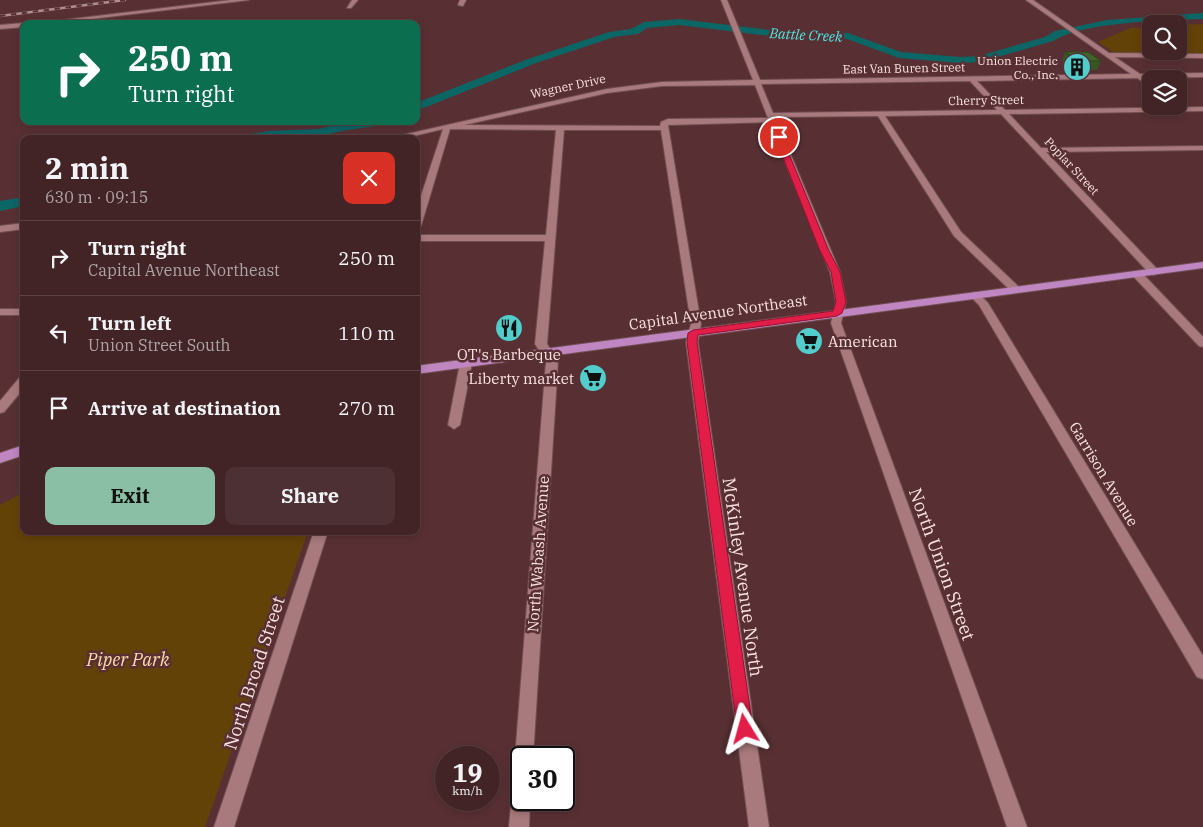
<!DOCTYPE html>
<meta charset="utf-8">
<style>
:root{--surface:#422427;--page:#4c3033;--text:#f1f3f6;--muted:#aea4a7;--line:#5a4144;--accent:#8abfa5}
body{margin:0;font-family:"IBM Plex Serif",serif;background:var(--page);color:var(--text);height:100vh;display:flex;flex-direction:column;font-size:19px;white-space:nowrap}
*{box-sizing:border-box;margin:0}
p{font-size:16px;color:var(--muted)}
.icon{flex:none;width:28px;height:28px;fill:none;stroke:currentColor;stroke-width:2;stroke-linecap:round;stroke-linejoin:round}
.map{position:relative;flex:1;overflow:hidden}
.side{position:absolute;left:20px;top:135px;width:400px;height:400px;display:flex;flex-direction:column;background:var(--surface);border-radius:10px;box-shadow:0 2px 8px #0003,0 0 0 1px var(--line)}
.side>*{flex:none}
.hud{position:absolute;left:20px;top:20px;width:400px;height:105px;border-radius:10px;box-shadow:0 2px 8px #0003,0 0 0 1px var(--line);background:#0b6e4f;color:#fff;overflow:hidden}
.tools{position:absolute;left:1142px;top:15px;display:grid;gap:10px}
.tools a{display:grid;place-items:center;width:45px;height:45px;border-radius:10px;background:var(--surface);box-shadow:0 2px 8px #0003,0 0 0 1px var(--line);font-size:25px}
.speed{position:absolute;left:435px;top:746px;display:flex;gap:10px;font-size:25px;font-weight:700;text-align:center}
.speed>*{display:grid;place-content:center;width:65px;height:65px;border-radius:50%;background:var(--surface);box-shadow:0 2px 8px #0003,0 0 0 1px var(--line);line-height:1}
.speed small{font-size:12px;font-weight:400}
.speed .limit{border:2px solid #111;border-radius:8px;background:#fff;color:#111}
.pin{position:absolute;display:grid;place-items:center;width:42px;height:42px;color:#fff;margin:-21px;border:2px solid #fff;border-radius:50%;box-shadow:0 1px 5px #0007}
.me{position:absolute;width:55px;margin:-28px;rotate:352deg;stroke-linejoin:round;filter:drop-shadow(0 0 4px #0008)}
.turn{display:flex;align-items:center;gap:18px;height:105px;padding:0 25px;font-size:22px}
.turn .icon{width:65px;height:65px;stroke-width:2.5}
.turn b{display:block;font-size:35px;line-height:42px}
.round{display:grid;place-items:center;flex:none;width:52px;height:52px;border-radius:10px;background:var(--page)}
.headline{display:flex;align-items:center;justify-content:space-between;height:85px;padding:0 25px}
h1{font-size:30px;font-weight:700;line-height:38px}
.primary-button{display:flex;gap:10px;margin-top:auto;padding:10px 25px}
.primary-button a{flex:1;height:58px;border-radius:10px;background:var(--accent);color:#111;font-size:20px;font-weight:700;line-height:58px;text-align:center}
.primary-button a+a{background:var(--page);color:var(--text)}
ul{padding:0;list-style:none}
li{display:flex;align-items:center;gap:15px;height:75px;padding:0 25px;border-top:1px solid var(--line)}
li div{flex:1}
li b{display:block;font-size:19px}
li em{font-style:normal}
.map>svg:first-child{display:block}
.green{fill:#634208}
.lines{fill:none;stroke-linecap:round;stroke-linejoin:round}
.river{fill:#0b6666;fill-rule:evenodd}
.minor-casing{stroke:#715053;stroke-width:2}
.primary-casing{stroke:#715053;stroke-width:2}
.minor{fill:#a87a7d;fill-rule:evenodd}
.primary{fill:#bf86c1;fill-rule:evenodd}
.rail-casing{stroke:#af8e91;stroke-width:2.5}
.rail{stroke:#583034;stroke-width:2;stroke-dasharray:5.5;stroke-linecap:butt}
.wall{fill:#385624}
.building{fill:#41642a;stroke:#2e461d}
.route{fill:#e11d48;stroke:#92132f}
.labels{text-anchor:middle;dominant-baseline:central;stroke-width:5;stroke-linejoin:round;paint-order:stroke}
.far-poi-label{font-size:12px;fill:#fbe1e2;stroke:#583034;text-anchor:end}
.far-street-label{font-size:12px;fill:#fbe1e2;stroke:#583034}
.far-water-label{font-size:14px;font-style:italic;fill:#4fe7e6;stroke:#583034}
.street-label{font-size:15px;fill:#fbe1e2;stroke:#583034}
.poi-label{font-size:15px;fill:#fbe1e2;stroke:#583034;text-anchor:start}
.near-street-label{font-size:18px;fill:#fbe1e2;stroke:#583034}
.near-park-label{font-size:18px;font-style:italic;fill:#ffdaa9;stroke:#583034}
</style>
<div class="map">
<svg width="1203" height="827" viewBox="0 0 1203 827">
<rect width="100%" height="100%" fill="#583034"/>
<path class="green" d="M1203,24V54H1116L1098,42L1130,28L1151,27V51H1179V25Z
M24,492V531H308L205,827H0V505Z"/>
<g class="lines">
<path class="river" d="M1203,13V19C1164,21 1085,21 1053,41L980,62L960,63L899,58L847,39L770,36L679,25L647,28L638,34L614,37L536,63L416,111V103L528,59L609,32L631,29L644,22L679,19L770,30L848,33L901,52L960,57L979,56L1045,37L1055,31L1107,20Z
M353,121H388L382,125L341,131L319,137L239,139L240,136L269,131L318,129Z
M24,197V206L0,211V201Z"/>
<g class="minor-casing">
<path id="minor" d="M231,0H249L50,24H29Z
M352,0H358L351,8H347Z
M460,0H466L463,6L458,5Z
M721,0H727L760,80L1131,74L1026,0H1033L1109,53L1203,54V58L1115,57L1140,74L1203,73V77L1145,78L1151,82V87L1137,78L977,81L1005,110L1203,107V111L1009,114L1041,148L1203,146V150L1046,152L1158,270L1159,272L1154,275L1150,274L1001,114L885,116L961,232L1020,288L1021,290L1016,293L1012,292L954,236L878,116L775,117L840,272L846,302L841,323L1027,827H1007L831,323L836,302L830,272L769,122L668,125L701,324L698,342L769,827H749L686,342L691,324L661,130H564L547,344L558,361L533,758H521V766L518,764L515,758L546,361L535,344L545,241H416V235H546L556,130L450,129L421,226L416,229V211L443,129L401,139H385L607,89L662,82L753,80ZM970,81L997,110L773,113L761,84ZM755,85L768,118L668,119L661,122L660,126L464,125L607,93L662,86Z
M24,23L26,24H24V27L0,29V25Z
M24,223V229L0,232V226Z
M1137,271L1141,272L1203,337V347L1199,346L1133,276L1132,274Z
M974,292L978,293L988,303L1203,656V679L1197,677L979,305L969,295Z
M0,309H24V315H0Z
M466,359L472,363L460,425L454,429L448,425L460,363Z
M24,376V388L4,412L0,413V401L20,377Z
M314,531H328L234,827H214Z
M521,784V800H530L529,827H509L512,793L514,786Z"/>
</g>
<g class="primary-casing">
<path id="primary" d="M1203,262V268L416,374V366Z
M24,445V455L0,463V453Z"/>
</g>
<use href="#minor" class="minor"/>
<use href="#primary" class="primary"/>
<g class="rail-casing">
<path id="rail" d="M0,16L125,0"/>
</g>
<use href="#rail" class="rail"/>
</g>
<path class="wall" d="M1065,52L1101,61L1097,70H1074L1062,61Z"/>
<path class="building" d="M1065,52H1088L1101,61H1078Z"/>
<path class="route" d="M776,135L782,137L829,251L840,272L846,302L842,313L837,316L698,335L697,342L753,729L751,735L745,737L739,735L737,729L687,342L688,333L693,330L833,311L836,302L831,272L820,251L775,137Z"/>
<defs>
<g id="building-disc" transform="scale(1.4375)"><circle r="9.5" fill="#52cdcc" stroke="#583034"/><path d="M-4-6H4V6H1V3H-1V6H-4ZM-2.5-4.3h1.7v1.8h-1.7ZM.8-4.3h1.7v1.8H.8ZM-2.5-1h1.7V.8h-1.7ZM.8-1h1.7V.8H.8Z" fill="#111"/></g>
<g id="restaurant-disc" transform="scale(1.4375)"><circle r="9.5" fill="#52cdcc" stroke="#583034"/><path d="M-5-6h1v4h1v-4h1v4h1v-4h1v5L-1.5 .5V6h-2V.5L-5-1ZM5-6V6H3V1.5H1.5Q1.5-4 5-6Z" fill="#111"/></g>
<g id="supermarket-disc" transform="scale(1.4375)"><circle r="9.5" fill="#52cdcc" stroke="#583034"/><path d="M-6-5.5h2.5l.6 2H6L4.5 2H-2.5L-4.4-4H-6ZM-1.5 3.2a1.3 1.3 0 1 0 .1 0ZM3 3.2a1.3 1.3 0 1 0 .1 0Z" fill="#111"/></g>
</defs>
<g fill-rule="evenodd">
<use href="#building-disc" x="1077" y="67"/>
<use href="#restaurant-disc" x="509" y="328"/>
<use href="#supermarket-disc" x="809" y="341"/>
<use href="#supermarket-disc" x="593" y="378"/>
</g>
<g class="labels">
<g class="far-poi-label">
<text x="1058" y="60">Union Electric<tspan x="1058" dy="14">Co., Inc.</tspan></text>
</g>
<g class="far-street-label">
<text transform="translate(904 68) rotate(-1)">East Van Buren Street</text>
<text transform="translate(568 86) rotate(-12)">Wagner Drive</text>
<text transform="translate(986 100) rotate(-1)">Cherry Street</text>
<text transform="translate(1072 166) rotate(47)">Poplar Street</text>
</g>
<g class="far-water-label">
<text transform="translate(806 35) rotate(3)">Battle Creek</text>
</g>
<g class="street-label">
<text transform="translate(718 312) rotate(-8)">Capital Avenue Northeast</text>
<text transform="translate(1104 474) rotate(59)">Garrison Avenue</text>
<text transform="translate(538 554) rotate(-86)">North Wabash Avenue</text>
</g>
<g class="poi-label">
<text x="828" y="341">American</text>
<text x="509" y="354" text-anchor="middle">OT's Barbeque</text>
<text x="574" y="378" text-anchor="end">Liberty market</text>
</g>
<g class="near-street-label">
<text transform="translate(942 564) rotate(70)">North Union Street</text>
<text transform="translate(743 577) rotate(82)">McKinley Avenue North</text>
<text transform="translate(254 673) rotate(-72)">North Broad Street</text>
</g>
<g class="near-park-label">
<text x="128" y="659">Piper Park</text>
</g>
</g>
</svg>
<div class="tools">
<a><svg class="icon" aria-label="search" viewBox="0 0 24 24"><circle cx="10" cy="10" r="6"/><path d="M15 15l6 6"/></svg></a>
<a><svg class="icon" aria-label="layers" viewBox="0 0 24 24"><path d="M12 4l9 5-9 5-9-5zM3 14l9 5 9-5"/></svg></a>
</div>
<div class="speed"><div>19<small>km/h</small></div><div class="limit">30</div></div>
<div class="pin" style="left:779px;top:137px;background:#d93025"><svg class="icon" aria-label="arrive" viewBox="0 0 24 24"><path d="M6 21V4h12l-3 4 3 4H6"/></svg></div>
<svg class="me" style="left:745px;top:729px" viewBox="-20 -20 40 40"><path d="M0-17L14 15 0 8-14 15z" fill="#e11d48" stroke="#fff" stroke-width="4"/></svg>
<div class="hud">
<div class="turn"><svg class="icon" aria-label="right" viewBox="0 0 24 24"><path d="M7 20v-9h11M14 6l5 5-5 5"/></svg><div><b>250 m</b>Turn right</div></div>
</div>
<section class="side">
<div class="headline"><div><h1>2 min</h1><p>630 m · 09:15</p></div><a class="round" style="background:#d93025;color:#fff"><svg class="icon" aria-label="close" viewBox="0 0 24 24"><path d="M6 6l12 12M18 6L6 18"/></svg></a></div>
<ul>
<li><svg class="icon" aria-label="right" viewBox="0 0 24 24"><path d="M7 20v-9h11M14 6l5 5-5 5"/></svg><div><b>Turn right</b><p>Capital Avenue Northeast</p></div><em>250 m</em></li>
<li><svg class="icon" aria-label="left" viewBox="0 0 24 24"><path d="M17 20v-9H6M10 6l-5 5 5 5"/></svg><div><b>Turn left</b><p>Union Street South</p></div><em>110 m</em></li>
<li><svg class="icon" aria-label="arrive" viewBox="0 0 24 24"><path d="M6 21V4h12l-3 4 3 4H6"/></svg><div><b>Arrive at destination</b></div><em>270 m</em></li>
</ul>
<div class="primary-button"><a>Exit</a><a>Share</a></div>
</section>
</div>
